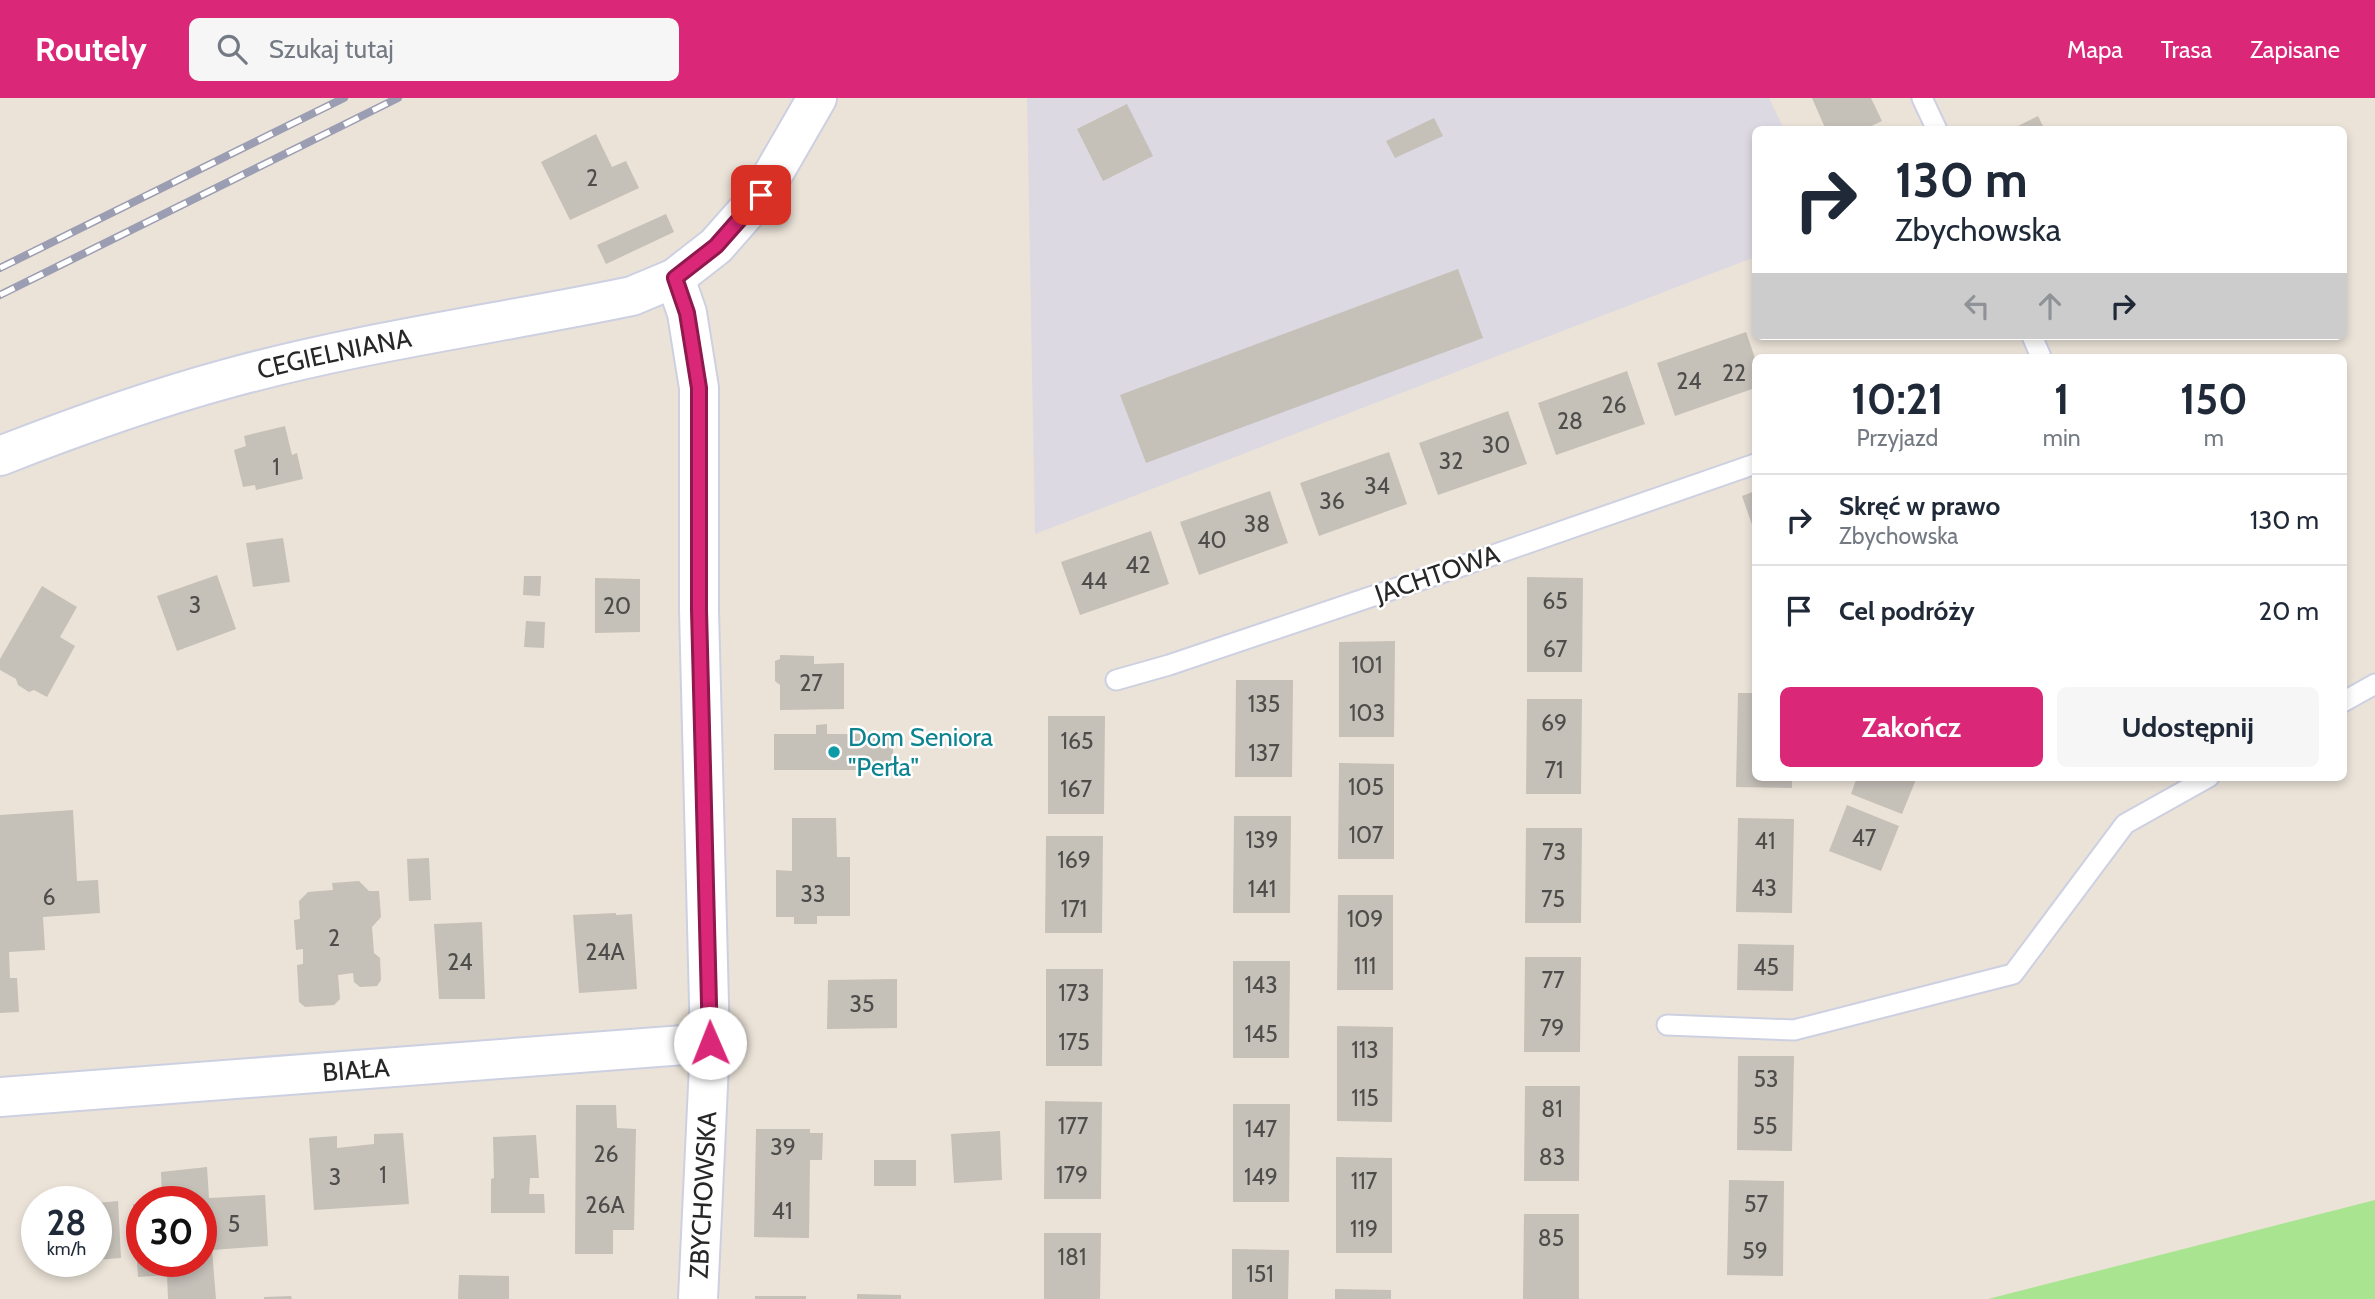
<!DOCTYPE html>
<html lang="pl">
<meta charset="utf-8">
<style>
:root{--surface:#fff;--page:#f6f6f7;--text:#1f2937;--muted:#747a83;--line:#e0e1e3;--accent:#db2777}
body{margin:0;font-family:Cabin,sans-serif;background:var(--page);color:var(--text);height:100vh;display:flex;flex-direction:column;font-size:26px;white-space:nowrap}
*{box-sizing:border-box;margin:0}
p{font-size:23px;color:var(--muted)}
.icon{flex:none;width:38px;height:38px;fill:none;stroke:currentColor;stroke-width:2;stroke-linecap:round;stroke-linejoin:round}
.map{position:relative;flex:1;overflow:hidden}
.details{position:absolute;left:1752px;top:256px;width:595px;height:427px;display:flex;flex-direction:column;background:var(--surface);border-radius:10px;box-shadow:0 4px 10px #0003}
.details>*{flex:none}
.top-card{position:absolute;left:1752px;top:28px;width:595px;height:214px;border-radius:10px;box-shadow:0 4px 10px #0003;background:#fff;color:var(--text);overflow:hidden}
.speed{position:absolute;left:21px;top:1088px;display:flex;gap:14px;font-size:35px;font-weight:700;text-align:center}
.speed>*{display:grid;place-content:center;width:91px;height:91px;border-radius:50%;background:var(--surface);box-shadow:0 4px 10px #0003;line-height:1}
.speed small{font-size:18px;font-weight:400}
.speed .limit{border:10px solid #d22;background:#fff;color:#111}
.pin{position:absolute;display:grid;place-items:center;width:60px;height:60px;color:#fff;margin:-30px;border-radius:14px;box-shadow:0 4px 10px #0006}
.me{position:absolute;width:77px;margin:-38px;rotate:359deg;stroke-linejoin:round;filter:drop-shadow(0 0 5px #0008)}
.turn{display:flex;align-items:center;gap:24px;height:147px;padding:0 28px;font-size:32px}
.turn .icon{width:91px;height:91px;stroke-width:2.5}
.turn b{display:block;font-size:49px;line-height:60px}
.lanes{display:flex;align-items:center;height:66px;padding:0 28px;background:#0003;justify-content:center;gap:35px;direction:ltr}
.lanes .off{opacity:.35}
.eta{display:flex;justify-content:space-evenly;align-items:center;height:119px;text-align:center}
.eta b{font-size:42px;font-weight:700;line-height:49px}
.button{display:flex;gap:14px;margin-top:auto;padding:14px 28px}
.button a{flex:1;height:80px;border-radius:10px;background:var(--accent);color:#fff;font-size:28px;font-weight:700;line-height:80px;text-align:center}
.button a+a{background:var(--page);color:var(--text)}
ul{padding:0;list-style:none}
li{display:flex;align-items:center;gap:21px;height:91px;padding:0 28px;border-top:2px solid var(--line)}
li div{flex:1}
li b{display:block;font-size:26px}
li em{font-style:normal}
header{display:flex;align-items:center;gap:42px;box-sizing:border-box;height:98px;padding:0 35px;background:var(--accent);color:#fff}
header strong{font-size:33px}
nav{display:flex;gap:38px;margin-inline-start:auto;font-size:24px}
.search{width:490px;height:63px;background:var(--page);display:flex;align-items:center;gap:18px;box-sizing:border-box;padding:0 24px;border-radius:10px;color:var(--muted);font-size:26px}
.map>svg:first-child{display:block}
.industrial{fill:#dcd9e2}
.green{fill:#a9e491}
.building{fill:#c5c0b8}
.lines{fill:none;stroke-linecap:round;stroke-linejoin:round}
.lane-casing{stroke:#cdd0e1;stroke-width:23}
.street-casing{stroke:#cdd0e1;stroke-width:42}
.secondary-casing{stroke:#cdd0e1;stroke-width:42}
.lane{stroke:#fff;stroke-width:19}
.street{stroke:#fff;stroke-width:38}
.secondary{stroke:#fff;stroke-width:38}
.rail-casing{stroke:#9b9db2;stroke-width:8}
.rail{stroke:#fff;stroke-width:5;stroke-dasharray:16;stroke-linecap:butt}
.route-casing{stroke:#8e194d;stroke-width:18}
.route{stroke:#db2777;stroke-width:12}
.culture-dot{fill:#0f9aa8;stroke:#fff;stroke-width:2.5}
.labels{text-anchor:middle;dominant-baseline:central;stroke-width:5;stroke-linejoin:round;paint-order:stroke}
.number-label{font-size:23px;fill:#4e4d4b}
.street-label{font-size:26px;fill:#272727;stroke:#fff}
.culture-label{font-size:26px;fill:#0d838f;stroke:#fff;text-anchor:start}
</style>
<header>
<strong>Routely</strong>
<div class="search"><svg class="icon" aria-label="search" viewBox="0 0 24 24"><circle cx="10" cy="10" r="6"/><path d="M15 15l6 6"/></svg>Szukaj tutaj</div>
<nav><a>Mapa</a><a>Trasa</a><a>Zapisane</a></nav>
</header>
<div class="map">
<svg width="2375" height="1201" viewBox="0 0 2375 1201">
<rect width="100%" height="100%" fill="#ebe3d8"/>
<path class="industrial" d="M1027,0H1769L1784,31L1755,32V159L1035,436Z"/>
<path class="green" d="M2375,1102V1201H1988Z"/>
<path class="building" d="M1812,0H1871L1882,23L1863,32H1826Z
M1127,6L1153,58L1103,83L1077,31Z
M2038,18L2045,32H2010Z
M1434,20L1443,38L1395,60L1386,43Z
M596,36L612,69L626,63L639,90L570,122L541,64Z
M666,116L674,134L606,166L597,147Z
M1458,171L1483,240L1146,365L1120,297Z
M1746,234L1755,260V290L1675,318L1657,265Z
M1627,273L1645,326L1556,357L1538,305Z
M1508,313L1527,366L1438,397L1419,345Z
M285,328L292,357L297,355L303,381L256,392L255,387L243,389L234,352L246,348L244,338Z
M1389,354L1407,406L1319,438L1300,385Z
M1270,393L1288,445L1199,477L1180,424Z
M1755,393V435L1742,398Z
M1151,433L1169,486L1080,517L1061,464Z
M283,440L290,484L253,489L246,445Z
M217,477L236,531L177,553L157,498Z
M524,478H541L540,498L523,497Z
M1527,479L1583,480L1582,574H1527Z
M595,480L640,481V534L595,535Z
M42,488L77,509L60,539L75,548L47,599L34,592L29,594L18,587L16,581L0,572V561Z
M526,523L545,524L544,550L524,549Z
M1395,543L1394,639H1339V544Z
M780,557L814,558V566L844,565V611L780,612V587L775,583V563L780,561Z
M1236,582H1293L1292,679H1235Z
M1738,595H1755V679H1792V690L1736,689Z
M1527,601H1582L1581,696H1526Z
M1048,618H1105L1104,716H1048Z
M827,626V636H893V672H774V636H816V627Z
M1339,665L1394,666V761H1338Z
M1857,679H1917L1902,716L1851,696Z
M1847,707L1899,728L1881,773L1829,753Z
M73,712L77,783L98,782L100,815L43,819L45,852L9,854L10,880H17L19,914L0,915V717Z
M1234,718H1291L1290,815H1233Z
M792,720H836L837,759H850V818H817V826H794V819H776V772L792,773Z
M1738,720L1794,721L1792,815L1736,814Z
M1526,730H1582L1581,825H1525Z
M1046,738H1103L1102,835H1045Z
M429,760L431,802L409,803L407,761Z
M359,783L369,793H379L381,819L372,829L374,855L380,860L381,882L377,888L360,889L354,884L353,875L338,877L340,901L334,907L305,909L299,904L297,867L303,866V851L296,852L294,822L300,821L299,803L308,794L333,792L332,785Z
M1338,797H1393V892H1337Z
M616,815V817L632,816L637,891L579,895L573,817Z
M482,824L485,901H439L434,826Z
M1738,846L1794,847L1793,893L1737,892Z
M1525,859H1581L1580,954H1524Z
M1233,863H1290L1289,960H1233Z
M1046,871H1103L1102,968H1046Z
M897,881V930L827,931L828,882Z
M1337,928L1393,929L1392,1024L1337,1023Z
M1738,958H1794L1792,1053L1737,1052Z
M1525,988H1580L1579,1083H1524Z
M1045,1003L1102,1004L1101,1101H1044Z
M1233,1006H1290L1289,1104H1233Z
M576,1007H616L617,1030L636,1031L634,1132H613V1156H575Z
M756,1031H810V1035H823L822,1062H810L809,1140L754,1139Z
M1000,1033L1002,1082L954,1085L951,1036Z
M403,1035L409,1106L314,1112L309,1040L337,1038V1050L374,1046V1036Z
M536,1037L539,1080H530L529,1096H544L545,1115H491V1081L494,1080L493,1039Z
M1336,1059L1392,1060V1155H1336Z
M874,1062H916V1088H874Z
M207,1069L209,1100L265,1097L268,1148L212,1152L216,1201H168L167,1177L138,1179L133,1106H142V1164H201V1104H162L161,1074Z
M1729,1082L1784,1083L1783,1178L1727,1177Z
M118,1103L121,1160L96,1162V1105Z
M1524,1116H1579V1201H1523Z
M1044,1135H1101L1100,1201H1044Z
M1232,1151L1289,1152L1288,1201H1232Z
M459,1177L509,1178V1201H458Z
M1335,1191L1391,1192V1201H1335Z
M857,1196L901,1197V1201H857Z
M291,1198L292,1201H264V1199Z
M755,1198H806V1201H755Z"/>
<g class="lines">
<g class="lane-casing">
<path id="lane" d="M1922,0L1937,32
M2032,238L2041,259
M1116,582L1169,567L1456,470L1755,366
M2343,604L2375,586
M1667,927L1794,932L2013,876L2125,726L2209,679"/>
</g>
<g class="street-casing">
<g id="street">
<path d="M675,180L687,215L699,290V512L710,945L698,1201"/>
<path id="s1" d="M0,999L710,945"/>
</g>
</g>
<g class="secondary-casing">
<g id="secondary">
<path id="s2" d="M0,358C74,329 149,302 226,281C359,244 497,226 632,198L675,180L716,148L761,97L817,0"/>
</g>
</g>
<use href="#lane" class="lane"/>
<use href="#street" class="street"/>
<use href="#secondary" class="secondary"/>
<g class="rail-casing">
<path id="rail" d="M0,170L344,0
M0,197L398,0"/>
</g>
<use href="#rail" class="rail"/>
</g>
<g class="lines">
<g class="route-casing">
<path id="route" d="M710,945L699,512V290L687,215L675,180L716,148L761,97"/>
</g>
<use href="#route" class="route"/>
</g>
<circle class="culture-dot" cx="834" cy="654" r="7"/>
<g class="labels">
<g class="number-label">
<text x="592" y="80">2</text>
<text x="1734" y="275">22</text>
<text x="1689" y="283">24</text>
<text x="1614" y="307">26</text>
<text x="1570" y="323">28</text>
<text x="1496" y="347">30</text>
<text x="1451" y="363">32</text>
<text x="276" y="369">1</text>
<text x="1377" y="388">34</text>
<text x="1332" y="403">36</text>
<text x="1257" y="426">38</text>
<text x="1212" y="442">40</text>
<text x="1138" y="467">42</text>
<text x="1094" y="483">44</text>
<text x="1555" y="503">65</text>
<text x="195" y="507">3</text>
<text x="617" y="508">20</text>
<text x="1555" y="551">67</text>
<text x="1367" y="567">101</text>
<text x="811" y="585">27</text>
<text x="1264" y="606">135</text>
<text x="1367" y="615">103</text>
<text x="1554" y="625">69</text>
<text x="1077" y="643">165</text>
<text x="1264" y="655">137</text>
<text x="1554" y="672">71</text>
<text x="1366" y="689">105</text>
<text x="1076" y="691">167</text>
<text x="1366" y="737">107</text>
<text x="1864" y="740">47</text>
<text x="1262" y="742">139</text>
<text x="1765" y="743">41</text>
<text x="1554" y="754">73</text>
<text x="1074" y="762">169</text>
<text x="1764" y="790">43</text>
<text x="1262" y="791">141</text>
<text x="813" y="796">33</text>
<text x="49" y="799">6</text>
<text x="1553" y="801">75</text>
<text x="1074" y="811">171</text>
<text x="1365" y="821">109</text>
<text x="334" y="840">2</text>
<text x="605" y="854">24A</text>
<text x="460" y="864">24</text>
<text x="1365" y="868">111</text>
<text x="1766" y="869">45</text>
<text x="1553" y="882">77</text>
<text x="1261" y="887">143</text>
<text x="1074" y="895">173</text>
<text x="862" y="906">35</text>
<text x="1552" y="930">79</text>
<text x="1261" y="936">145</text>
<text x="1074" y="944">175</text>
<text x="1365" y="952">113</text>
<text x="1766" y="981">53</text>
<text x="1365" y="1000">115</text>
<text x="1552" y="1011">81</text>
<text x="1073" y="1028">177</text>
<text x="1765" y="1028">55</text>
<text x="1261" y="1031">147</text>
<text x="783" y="1049">39</text>
<text x="606" y="1056">26</text>
<text x="1552" y="1059">83</text>
<text x="383" y="1077">1</text>
<text x="1072" y="1077">179</text>
<text x="335" y="1079">3</text>
<text x="1261" y="1079">149</text>
<text x="1364" y="1083">117</text>
<text x="1756" y="1106">57</text>
<text x="605" y="1107">26A</text>
<text x="782" y="1113">41</text>
<text x="234" y="1126">5</text>
<text x="1364" y="1131">119</text>
<text x="1551" y="1140">85</text>
<text x="1755" y="1153">59</text>
<text x="1072" y="1159">181</text>
<text x="1260" y="1176">151</text>
</g>
<g class="street-label">
<text stroke="none"><textPath href="#s2" startOffset="350">CEGIELNIANA</textPath></text>
<text transform="translate(1437 476) rotate(-19)">JACHTOWA</text>
<text stroke="none"><textPath href="#s1" startOffset="357">BIAŁA</textPath></text>
<text transform="translate(703 1097) rotate(-87)">ZBYCHOWSKA</text>
</g>
<g class="culture-label">
<text x="848" y="639">Dom Seniora<tspan x="848" dy="30">"Perła"</tspan></text>
</g>
</g>
</svg>
<div class="speed"><div>28<small>km/h</small></div><div class="limit">30</div></div>
<div class="pin" style="left:761px;top:97px;background:#d93025"><svg class="icon" aria-label="arrive" viewBox="0 0 24 24"><path d="M6 21V4h12l-3 4 3 4H6"/></svg></div>
<svg class="me" style="left:710px;top:945px" viewBox="-20 -20 40 40"><circle r="19" fill="#fff"/><path d="M0-13L10 11 0 6-10 11z" fill="#db2777"/></svg>
<div class="top-card">
<div class="turn"><svg class="icon" aria-label="right" viewBox="0 0 24 24"><path d="M7 20v-9h11M14 6l5 5-5 5"/></svg><div><b>130 m</b>Zbychowska</div></div>
<div class="lanes"><svg class="icon off" aria-label="left" viewBox="0 0 24 24"><path d="M17 20v-9H6M10 6l-5 5 5 5"/></svg><svg class="icon off" aria-label="ahead" viewBox="0 0 24 24"><path d="M12 20V5M6 11l6-6 6 6"/></svg><svg class="icon" aria-label="right" viewBox="0 0 24 24"><path d="M7 20v-9h11M14 6l5 5-5 5"/></svg></div>
</div>
<section class="details">
<div class="eta">
<div><b>10:21</b><p>Przyjazd</p></div>
<div><b>1</b><p>min</p></div>
<div><b>150</b><p>m</p></div>
</div>
<ul>
<li><svg class="icon" aria-label="right" viewBox="0 0 24 24"><path d="M7 20v-9h11M14 6l5 5-5 5"/></svg><div><b>Skręć w prawo</b><p>Zbychowska</p></div><em>130 m</em></li>
<li><svg class="icon" aria-label="arrive" viewBox="0 0 24 24"><path d="M6 21V4h12l-3 4 3 4H6"/></svg><div><b>Cel podróży</b></div><em>20 m</em></li>
</ul>
<div class="button"><a>Zakończ</a><a>Udostępnij</a></div>
</section>
</div>
